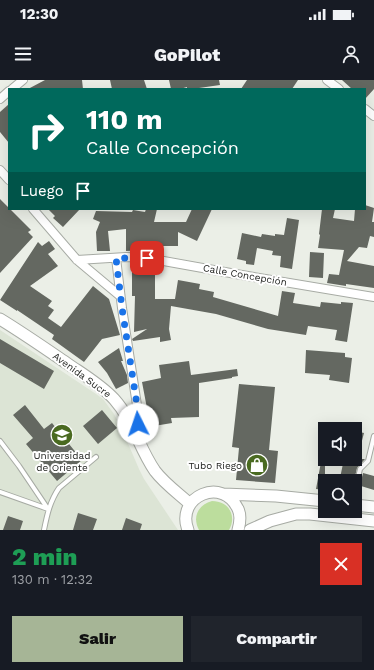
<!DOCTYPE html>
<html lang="es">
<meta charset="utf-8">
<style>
:root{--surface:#171b24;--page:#20242c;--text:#f1f3f6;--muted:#9ea1a6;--accent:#a6b596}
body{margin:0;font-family:"Work Sans",sans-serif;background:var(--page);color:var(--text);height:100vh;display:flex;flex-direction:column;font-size:15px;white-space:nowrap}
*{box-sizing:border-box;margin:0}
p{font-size:13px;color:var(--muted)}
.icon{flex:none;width:22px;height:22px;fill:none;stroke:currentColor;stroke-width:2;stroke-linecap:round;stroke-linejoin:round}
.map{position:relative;height:450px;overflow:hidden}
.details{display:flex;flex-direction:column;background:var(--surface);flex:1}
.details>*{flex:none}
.guide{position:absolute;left:8px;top:8px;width:358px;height:122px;border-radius:0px;box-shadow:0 4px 16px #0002;background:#00695c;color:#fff;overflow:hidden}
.controls{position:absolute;left:318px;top:342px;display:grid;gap:8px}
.controls a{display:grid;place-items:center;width:44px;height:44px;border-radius:0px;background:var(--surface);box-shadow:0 4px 16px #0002;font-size:20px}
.pin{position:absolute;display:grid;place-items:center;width:34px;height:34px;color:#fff;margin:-17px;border-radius:8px;box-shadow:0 2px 6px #0006}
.me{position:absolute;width:44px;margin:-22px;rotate:356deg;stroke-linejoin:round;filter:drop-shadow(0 0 3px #0008)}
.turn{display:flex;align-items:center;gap:14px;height:84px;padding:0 12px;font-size:18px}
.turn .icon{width:52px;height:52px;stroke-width:2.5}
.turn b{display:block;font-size:28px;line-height:34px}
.then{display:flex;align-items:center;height:38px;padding:0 12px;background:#0003;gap:8px;font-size:15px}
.round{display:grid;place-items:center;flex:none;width:42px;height:42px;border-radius:0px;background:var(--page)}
.headline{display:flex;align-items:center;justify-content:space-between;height:68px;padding:0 12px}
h1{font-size:24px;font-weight:800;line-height:30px;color:#1e9e55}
.button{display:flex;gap:8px;margin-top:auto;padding:8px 12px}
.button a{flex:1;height:46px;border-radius:0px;background:var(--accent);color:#111;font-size:16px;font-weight:800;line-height:46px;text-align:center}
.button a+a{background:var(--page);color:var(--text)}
.status{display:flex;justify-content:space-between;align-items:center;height:28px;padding:0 20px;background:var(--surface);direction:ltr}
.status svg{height:11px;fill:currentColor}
header{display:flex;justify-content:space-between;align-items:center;height:52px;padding:0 12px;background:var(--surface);font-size:18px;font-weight:800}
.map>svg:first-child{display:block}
.built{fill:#dce4d5}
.green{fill:#bcdd9d}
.building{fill:#646861}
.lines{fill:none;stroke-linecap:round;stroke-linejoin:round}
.service-casing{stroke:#a7aba4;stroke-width:6}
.minor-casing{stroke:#a7aba4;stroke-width:10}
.tertiary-casing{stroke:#a7aba4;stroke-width:13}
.service{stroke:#fff;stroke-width:4}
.minor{stroke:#fff;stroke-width:8}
.tertiary{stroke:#fff;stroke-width:11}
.route{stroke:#1a73e8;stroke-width:7;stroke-dasharray:0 12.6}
.labels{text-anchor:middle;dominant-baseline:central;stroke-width:4;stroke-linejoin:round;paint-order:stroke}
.street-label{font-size:10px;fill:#232522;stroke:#fff}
.poi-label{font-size:10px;fill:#232522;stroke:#fff}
</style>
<div class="status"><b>12:30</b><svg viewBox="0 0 49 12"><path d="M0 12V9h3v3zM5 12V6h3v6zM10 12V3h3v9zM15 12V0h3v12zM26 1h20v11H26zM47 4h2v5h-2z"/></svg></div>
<header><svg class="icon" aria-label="menu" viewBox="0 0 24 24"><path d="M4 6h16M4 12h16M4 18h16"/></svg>GoPilot<svg class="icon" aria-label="person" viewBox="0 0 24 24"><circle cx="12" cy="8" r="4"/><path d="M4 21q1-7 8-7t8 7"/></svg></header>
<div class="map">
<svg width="374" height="450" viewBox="0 0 374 450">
<rect width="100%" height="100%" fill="#ebefe7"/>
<path class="built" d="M0,250L96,314L103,319L114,334L118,342L130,368L139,389L144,399L178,450H0Z"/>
<path class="green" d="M212,421C229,421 237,436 229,450H199C192,437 198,425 212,421Z"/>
<path class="building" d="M45,0H82L83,9H28Z
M110,0H144L147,9H112Z
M169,0H219L220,5L192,9H187V7L180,9H171Z
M247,0H298L292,9H241Z
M342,0H374V9L365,19V9H352Z
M9,24V63L0,52V32Z
M0,119L9,128V129H10L31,150L28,152L33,157L0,193Z
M365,125L374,128L372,142H374V157L370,156L367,168L359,167L347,181L374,186V208L346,204V206L327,203L329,194L339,195L344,170L318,168L320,155L319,154L322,129H335L333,138L354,141L355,129H365Z
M48,129H80L63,147L53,138L55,136Z
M146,129H157L154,142H186L192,129H212L197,161L178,152V166H154V170L126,171V149L108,151L110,171H97L96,152L100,142L93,139L96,131L132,132L133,130L145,132Z
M287,138L299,140L292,189L280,187L281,176L272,175L273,171L257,168L254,185L246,184V181L237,179L242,153L261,157L262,154L275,156V154L284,155Z
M49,161L55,169L48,174L58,186L30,206L52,221L48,226L54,230L48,238L61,247L93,206L109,219L120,255L102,259L84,282L52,259L54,255L17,230V231L0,220L38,162L42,166Z
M310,172L324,173L323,198L309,197Z
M132,185L155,187V219H175L178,200L200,204L199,209L214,212L213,217L278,236L282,211L295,213L293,223L320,227L321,222L341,224V222L353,223L347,262L335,260L337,250L308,246L306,255L268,249L216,234L171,226L169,249L171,260L160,262V257L133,261L132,259L147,249L134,252L135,216H132Z
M0,259L54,291L44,309L0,283Z
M119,268L123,281H121L127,295L128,303L116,309L107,293L98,282Z
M306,270L345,273V277L352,278L349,303L329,300L330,295L305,293Z
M189,281L191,295L237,289L238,296L232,297V298L199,303V337L171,338L172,343L154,346L153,339H149L142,302L161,298L159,285Z
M239,304L275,307L269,370L278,371L275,403L236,400L239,368L232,367Z
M25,325L44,349L52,343L82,380L57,401L26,364L33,358L13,335Z
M102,330L117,348L98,364L83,346Z
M355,351L364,353L358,376H355Z
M344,379H365L357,388L354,401L340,398Z
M321,382L325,383V410L316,409Z
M363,393L374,396V410L361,406L362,401H361Z
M78,433L97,439L93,450H73Z
M8,436L23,441L20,450H3Z
M126,438L142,444L140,450H122Z"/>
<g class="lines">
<g class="service-casing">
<path id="service" d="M0,361L19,386L48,429
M355,410L360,389L368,381L374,356
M0,412L48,429
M44,450C47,435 50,421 59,408L96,377"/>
</g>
<g class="minor-casing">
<path id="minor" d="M327,0L339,9
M12,9L23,0
M0,19L9,11
M365,29L374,36
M0,90L9,100
M33,129L77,180L120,216
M116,178L122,228L139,338L135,352
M77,180L126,177L147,178L236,194L374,217"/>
</g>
<g class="tertiary-casing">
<path id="tertiary" d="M0,239C23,253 46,269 68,284C84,295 101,305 114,319C133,340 139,368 155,391C164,403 179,414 190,424
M223,414L276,416L325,421
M355,425L374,427
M188,450C175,416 223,396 238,429C241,435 240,443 238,450
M250,450L270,441L296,434H310L374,441"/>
</g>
<use href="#service" class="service"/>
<use href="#minor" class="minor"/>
<use href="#tertiary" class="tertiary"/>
</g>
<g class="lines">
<path class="route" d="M138,344L139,338L122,228L116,178H147"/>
</g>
<defs>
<g id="university-disc" transform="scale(1.15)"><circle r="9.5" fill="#4a6a21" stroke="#fff"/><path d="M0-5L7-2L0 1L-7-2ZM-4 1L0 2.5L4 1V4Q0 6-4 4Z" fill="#fff"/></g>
<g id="shop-disc" transform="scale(1.15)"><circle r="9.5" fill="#4a6a21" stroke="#fff"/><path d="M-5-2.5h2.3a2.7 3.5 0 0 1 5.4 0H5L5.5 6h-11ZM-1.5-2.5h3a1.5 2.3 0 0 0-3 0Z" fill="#fff"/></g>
</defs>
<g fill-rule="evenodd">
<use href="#university-disc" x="62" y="355"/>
<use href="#shop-disc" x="257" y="385"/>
</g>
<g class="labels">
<g class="street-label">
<text transform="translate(245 195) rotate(10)">Calle Concepción</text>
<text transform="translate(82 295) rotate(36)">Avenida Sucre</text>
</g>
<g class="poi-label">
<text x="62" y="375">Universidad<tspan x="62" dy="12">de Oriente</tspan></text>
<text x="242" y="385" text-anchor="end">Tubo Riego</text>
</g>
</g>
</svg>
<div class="controls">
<a><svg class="icon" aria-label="sound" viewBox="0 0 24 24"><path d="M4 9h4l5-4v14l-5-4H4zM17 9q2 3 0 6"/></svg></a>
<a><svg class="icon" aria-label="search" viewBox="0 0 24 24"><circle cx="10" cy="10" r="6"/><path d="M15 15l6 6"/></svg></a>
</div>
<div class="pin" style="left:147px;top:178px;background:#d93025"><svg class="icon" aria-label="arrive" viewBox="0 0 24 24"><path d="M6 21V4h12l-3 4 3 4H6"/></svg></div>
<svg class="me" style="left:138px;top:344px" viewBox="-20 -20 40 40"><circle r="19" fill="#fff"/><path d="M0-13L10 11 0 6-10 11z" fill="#1a73e8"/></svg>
<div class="guide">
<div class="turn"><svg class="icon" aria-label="right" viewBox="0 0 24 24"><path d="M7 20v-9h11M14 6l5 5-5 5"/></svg><div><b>110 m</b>Calle Concepción</div></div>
<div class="then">Luego<svg class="icon" aria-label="arrive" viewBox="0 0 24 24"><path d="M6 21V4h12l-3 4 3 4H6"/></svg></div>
</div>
</div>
<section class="details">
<div class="headline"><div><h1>2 min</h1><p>130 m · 12:32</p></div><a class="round" style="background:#d93025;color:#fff"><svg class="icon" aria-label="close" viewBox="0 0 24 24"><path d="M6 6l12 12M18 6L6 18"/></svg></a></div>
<div class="button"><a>Salir</a><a>Compartir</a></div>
</section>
